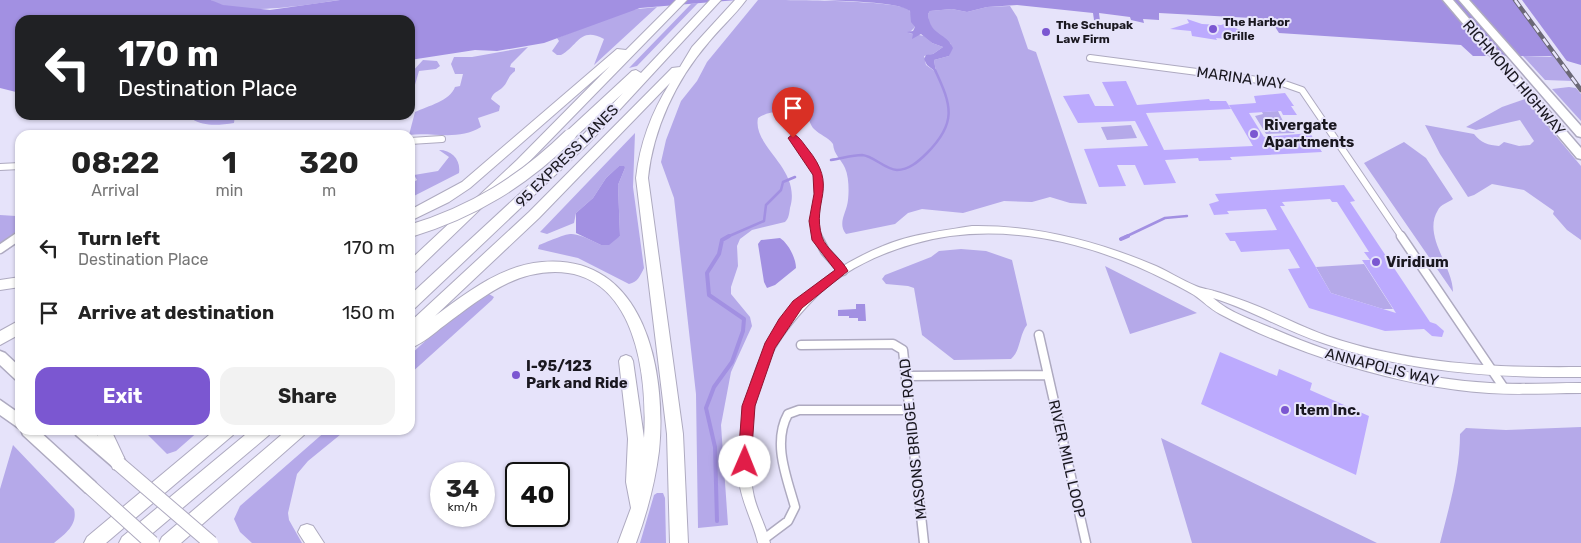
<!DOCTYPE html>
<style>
:root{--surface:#fff;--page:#f2f2f2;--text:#222;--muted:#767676;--accent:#7b57d1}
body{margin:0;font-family:Rubik,sans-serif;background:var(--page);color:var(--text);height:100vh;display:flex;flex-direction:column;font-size:19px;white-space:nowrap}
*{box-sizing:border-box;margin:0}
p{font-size:16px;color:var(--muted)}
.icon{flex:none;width:28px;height:28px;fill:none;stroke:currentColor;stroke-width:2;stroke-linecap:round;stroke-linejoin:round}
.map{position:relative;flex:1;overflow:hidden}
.panel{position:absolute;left:15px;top:130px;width:400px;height:305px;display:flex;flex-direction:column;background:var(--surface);border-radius:15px;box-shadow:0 1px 4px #0004}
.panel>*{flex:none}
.top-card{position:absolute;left:15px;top:15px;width:400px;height:105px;border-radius:15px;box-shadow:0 1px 4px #0004;background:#202124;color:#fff;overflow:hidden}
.speed{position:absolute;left:430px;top:462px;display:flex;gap:10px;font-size:25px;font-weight:700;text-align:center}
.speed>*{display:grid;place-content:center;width:65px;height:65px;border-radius:50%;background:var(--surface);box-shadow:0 1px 4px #0004;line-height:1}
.speed small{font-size:12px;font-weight:400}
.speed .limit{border:2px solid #111;border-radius:8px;background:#fff;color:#111}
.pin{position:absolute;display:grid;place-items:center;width:42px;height:42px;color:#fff;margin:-51px -21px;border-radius:50% 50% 50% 0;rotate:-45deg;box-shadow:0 0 5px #0007}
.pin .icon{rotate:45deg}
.me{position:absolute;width:55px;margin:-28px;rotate:1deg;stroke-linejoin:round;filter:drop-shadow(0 0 4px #0008)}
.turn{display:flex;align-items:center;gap:18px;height:105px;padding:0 20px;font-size:22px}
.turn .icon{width:65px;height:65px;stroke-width:2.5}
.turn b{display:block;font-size:35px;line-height:42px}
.eta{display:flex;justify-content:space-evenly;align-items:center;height:85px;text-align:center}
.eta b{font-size:30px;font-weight:700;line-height:35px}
.cta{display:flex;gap:10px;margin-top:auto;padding:10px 20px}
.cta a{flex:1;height:58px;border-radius:15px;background:var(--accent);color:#fff;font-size:20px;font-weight:700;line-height:58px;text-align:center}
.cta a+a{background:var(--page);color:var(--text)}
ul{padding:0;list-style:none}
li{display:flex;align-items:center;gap:15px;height:65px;padding:0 20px}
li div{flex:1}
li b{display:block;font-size:19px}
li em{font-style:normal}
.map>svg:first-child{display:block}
.green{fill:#b5a9e9}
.water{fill:#a290e2}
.pier{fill:#e6e3fa}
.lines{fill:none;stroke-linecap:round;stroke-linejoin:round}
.stream-far1{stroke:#a290e2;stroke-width:2.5}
.stream{stroke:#a290e2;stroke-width:4}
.building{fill:#bcaafe;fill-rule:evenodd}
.minor-far1-casing{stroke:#aeaac0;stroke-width:8}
.minor-casing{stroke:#aeaac0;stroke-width:11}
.tertiary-casing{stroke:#aeaac0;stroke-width:2}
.primary-casing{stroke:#aeaac0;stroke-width:3}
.trunk-casing{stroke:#aeaac0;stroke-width:3}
.motorway-casing{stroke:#aeaac0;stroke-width:2}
.minor-far1{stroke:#fff;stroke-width:6}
.minor{stroke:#fff;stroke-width:8}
.tertiary{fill:#fff;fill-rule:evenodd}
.primary{fill:#fff;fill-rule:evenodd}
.trunk{fill:#fff;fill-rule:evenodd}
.motorway{fill:#fff;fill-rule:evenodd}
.rail-casing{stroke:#6b6876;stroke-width:4.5}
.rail{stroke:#e6e3fa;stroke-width:2.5;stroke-dasharray:8;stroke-linecap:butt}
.trunk-bridge-casing{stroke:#aeaac0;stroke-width:16;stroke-linecap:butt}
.motorway-bridge-casing{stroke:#aeaac0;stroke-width:14;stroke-linecap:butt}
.trunk-bridge{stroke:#fff;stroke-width:14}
.motorway-bridge{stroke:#fff;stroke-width:12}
.route{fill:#e11d48;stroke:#92132f}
.poi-dot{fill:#7b57d1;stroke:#e6e3fa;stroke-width:2}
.labels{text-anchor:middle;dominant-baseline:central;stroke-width:4;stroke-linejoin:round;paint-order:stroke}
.far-poi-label{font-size:12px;font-weight:bold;fill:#1a1820;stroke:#e6e3fa;text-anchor:start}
.street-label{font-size:15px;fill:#1a1820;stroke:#e6e3fa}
.poi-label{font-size:15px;font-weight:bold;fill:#1a1820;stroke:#e6e3fa;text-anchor:start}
</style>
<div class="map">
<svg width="1581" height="543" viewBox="0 0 1581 543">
<rect width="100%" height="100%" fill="#e6e3fa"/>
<path class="green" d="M211,0H340C309,4 237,18 211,0Z
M758,0C783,0 892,0 908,9C912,12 913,22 915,27L909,33L924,36L932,43L943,47L933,54L924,56L926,65L936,72L934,60L949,56L951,44L935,32L929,23L928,14L930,11L952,9L967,12L987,7L1010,6L1017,17L1028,49L1036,52L1087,204L1070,203L1050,197L1032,202L1004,201L963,213L922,209L908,213L895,224L846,234C837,223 847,212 848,200C849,191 849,177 845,168C841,159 834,155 833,144C828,137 820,135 814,129C810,125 810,119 805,117C792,109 769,110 758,118C752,147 802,168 790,208C789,214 789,218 785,222L752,230L740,239L737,246L738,266L731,287V294L750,317L752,326L731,372L721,425L728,525L698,528L696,394L674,198L661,162L666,140L681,101L697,81L707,62Z
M698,3L637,66L629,68L691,4Z
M657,7L594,65L604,39C580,26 578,46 561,55H557L552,51L559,41L557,38L629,10Z
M528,47L511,64L510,67L515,68V71C507,77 508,82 503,87C498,92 493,92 491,99L500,106L499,111L478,118L481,127C459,141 433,132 409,135L415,112C428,106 450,101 455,87L460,86L463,74H455L451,64L454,57H472Z
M1523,56L1555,57L1573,81L1545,80Z
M423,60L437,61L440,66L436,69L419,71L410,102L411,73Z
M1569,87L1576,88L1581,94V121L1552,89Z
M1525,99L1581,166V240L1567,230L1553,214L1554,211L1524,190L1492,184L1474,195L1468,197L1440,154L1425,125L1474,134C1481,143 1488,145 1499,146L1504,142L1519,146L1530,145L1534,141L1520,120L1476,130L1466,127L1502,107Z
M1278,111L1284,123L1295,133L1266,134L1255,116L1263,114L1262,112Z
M192,115H235L234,123C220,125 204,127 192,119Z
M1131,125L1137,138L1107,140L1101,127Z
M635,133L633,187L644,268C640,276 638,282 629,284L578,258L538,249L539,245C574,232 567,229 601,245L620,236L618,185L625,168L619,166L606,178L593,198L576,213L574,223L547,234L540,232Z
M1404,142L1426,158L1453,199C1449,202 1440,205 1438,210C1422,236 1453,266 1453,292L1364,163Z
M439,150C452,150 461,160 459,173L410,198V184L417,180L414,175L438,171L449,157Z
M20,213V229L0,243V215L16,216Z
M961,249L986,251L1012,260L1027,325C1019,335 1021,350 1011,359L954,360L922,335L914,288L908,286L886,284L882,279L885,275L931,257L939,251Z
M1364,264L1393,309H1383L1331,293L1316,267Z
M1105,266L1197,313L1130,334Z
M489,294L494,297L492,300L410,374V355L445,323Z
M1581,427V543H1440C1449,507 1460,471 1460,434L1466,428L1506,430Z
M143,430H200L176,451L167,454Z
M327,430H346L308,461L297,474L288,513L289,520L302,543H252L240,532L234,519L240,506Z
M1161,438L1377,543H1192Z
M13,445L74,509C78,525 65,534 54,543H0V489Z
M657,493H663L665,498L666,543H640L654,495Z"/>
<path class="water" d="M0,0H211L223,5L270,10L340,0H737L640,8L544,43L497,51L475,50L410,60V20H20V93L0,88Z
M820,0H1581V65L1550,56H1473L1461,45L1279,33L1270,19L1159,13V20L1143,19L1144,23L1131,20L1130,17L1099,13L1100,21L1094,20L1093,13L1017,5L987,7L967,12L952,9L930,11L928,14C930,36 946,32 953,48L949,56L934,60L936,72L927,65L924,59L926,55L933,54L943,47L932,43L921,34L912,39L913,34L907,32L913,31L915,27L911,22L910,11C898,1 838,1 820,0Z
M619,166H624L625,168L618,185L620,236L609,245H601L576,233V213L593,198L606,178Z
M780,238C788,243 796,258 796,268L775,285L767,288L764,282L758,244L761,240Z
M856,304H865L866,321H858V318H849V316H838V310L856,309Z"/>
<path class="pier" d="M1514,0H1522L1569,64L1558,61Z"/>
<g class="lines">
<path class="stream-far1" d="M831,160C840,159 852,155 862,155C874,156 884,169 897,170C909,170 919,161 927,153C957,123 952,106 935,70
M727,237L764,221L766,205L781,190L783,182L795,177
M1125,237L1165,218L1187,216"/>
<path class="stream" d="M1121,239L1128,236
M717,521L715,447L706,408L714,387L732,362L743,331L744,319L709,295L707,273L719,254L722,240L729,236"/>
</g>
<path class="building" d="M1187,19L1202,24L1221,25L1230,22L1235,28L1247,32L1239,36L1240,40L1216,38L1217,40L1192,36L1191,31L1170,29L1189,23Z
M1126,81L1137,105L1209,99L1210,101H1226L1231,109L1146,113L1164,150L1253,146L1229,105L1256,103L1254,96L1285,93L1294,106H1291L1297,115H1283L1281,111L1249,113L1264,137L1310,133L1322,152L1230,157L1232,160L1199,161L1198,158L1165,160L1176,183L1144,185L1135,165H1117L1126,186L1099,187L1084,149L1148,146L1135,121L1078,123L1063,96L1089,94L1095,106H1114L1102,82Z
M1344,185L1355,201L1350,202L1430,322L1436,324L1444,331L1442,337L1432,336L1424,329L1385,331L1309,308L1288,269L1300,268L1289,249L1241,252L1235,241H1230L1225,233L1277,230L1266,209L1227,211L1229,214L1214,215L1209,204L1219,201L1215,194ZM1330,199L1332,202H1337L1369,252H1364L1370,260H1362L1396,313L1331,293L1280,206H1285L1282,202Z
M1220,352L1277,376L1279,369L1312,383L1310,390L1369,416L1356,475L1201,404Z"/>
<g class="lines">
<g class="minor-far1-casing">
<path id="minor-far1" d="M1090,58L1282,83L1302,90L1402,237
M793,138C808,156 822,172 818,198C816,212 814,223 818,237
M410,141L442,139
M0,167L20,166
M17,237L20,235"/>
</g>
<g class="minor-casing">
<path id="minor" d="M817,236L825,251L843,271
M1401,236L1504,388
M0,249L19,236
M1039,335L1086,543
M801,345L893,344L903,350L924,543
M906,376L1048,375
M764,539L788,521L795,507C787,478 772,443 788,414L799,410H910"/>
</g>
<g class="tertiary-casing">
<path id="tertiary" d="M972,226C1036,225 1097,241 1156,266C1169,272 1182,280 1196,286C1202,289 1209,289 1214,291C1225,294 1236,298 1247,302C1274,312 1299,326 1327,336C1409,364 1495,368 1581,367V377C1494,378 1409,372 1326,344C1287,332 1252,310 1213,298C1230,313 1253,320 1274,329C1342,359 1416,379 1490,383C1520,385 1551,383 1581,383V393C1550,393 1519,395 1489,393C1440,390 1392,379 1345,365C1303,352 1259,335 1220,314C1210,309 1203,301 1194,295C1186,290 1178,286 1170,282C1092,242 999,219 913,244C875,255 838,273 811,302C796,318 782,334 772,354C753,392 744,450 753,492C756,510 766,525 770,543H758C753,522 742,503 739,481C737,459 739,438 743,417C756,335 806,277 883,246C911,234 942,231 972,226Z"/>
</g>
<g class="primary-casing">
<path id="primary" d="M1443,0H1453L1581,148V159L1577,158Z
M1459,0H1469L1581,126V137L1577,136Z"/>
</g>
<g class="trunk-casing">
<path id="trunk" d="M0,351L5,353L20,367V381L15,379L0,365Z
M0,400L20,414V429L0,415Z
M21,430H38L95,482L98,487L95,492L90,494L85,492L23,435Z
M74,430H91L123,457L125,462L123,467L118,469L113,467L76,435Z"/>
</g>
<g class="motorway-casing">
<path id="motorway" d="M676,0H687L525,166L415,272L410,273V260L517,160L610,66L470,188L449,202L410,221V210L462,182L617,49L626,50Z
M710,0H721L588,144L415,308L410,310V295L580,138L623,93L574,138H566L564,135L566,132L632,71L636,70L641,73Z
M735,0H746C735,15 720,28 708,43C676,80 653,129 648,178L683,434L688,543H670L667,434L636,178C640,143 651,113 670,83L539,218L435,316C466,293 502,265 542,262C645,253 667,372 659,451C655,483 647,513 636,543H618L631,508L626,482L628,439L619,361L621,357L626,355L631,357L633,361L644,438C648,377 636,272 555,272C538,272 523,276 508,283C485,294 465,310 445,325C434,333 423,344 410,348V322L529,212L672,68L680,67L692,47Z
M20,277V287L0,290V280Z
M20,320V334L0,345V331Z
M95,430H111L127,464L125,469L119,471L113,469Z
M215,430H235L233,435L106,543H84L87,537Z
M251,430H271L269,435L141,543H119L122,537Z
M287,430H306L304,435L181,543H159L162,537Z
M307,524L313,526L324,543H305L298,532L301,526Z"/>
</g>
<use href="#minor-far1" class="minor-far1"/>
<use href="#minor" class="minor"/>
<use href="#tertiary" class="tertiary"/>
<use href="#primary" class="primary"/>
<use href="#trunk" class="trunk"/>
<use href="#motorway" class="motorway"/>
<g class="rail-casing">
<path id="rail" d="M1515,0L1581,90"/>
</g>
<use href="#rail" class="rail"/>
<g class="trunk-bridge-casing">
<path id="trunk-bridge" d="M119,464L211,543
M90,487L152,543"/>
</g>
<g class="motorway-bridge-casing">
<path id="motorway-bridge" d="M410,231C473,212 523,181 570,135"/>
</g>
<use href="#trunk-bridge" class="trunk-bridge"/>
<use href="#motorway-bridge" class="motorway-bridge"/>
</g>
<path class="route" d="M793,134C799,136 803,143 807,148C840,188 811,200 822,237C826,249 842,259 848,271L802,308L775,348L755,406L751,462L749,466L745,468L740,466L738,462L742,406L765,343L779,319L793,301L835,270L812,240L809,221L814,194L813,175L788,138Z"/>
<g class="poi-dot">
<circle cx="1213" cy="29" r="5"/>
<circle cx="1046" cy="32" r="5"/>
<circle cx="1254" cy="134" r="5"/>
<circle cx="1376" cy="262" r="5"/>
<circle cx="516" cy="375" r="5"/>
<circle cx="1285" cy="410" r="5"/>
</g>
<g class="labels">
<g class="far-poi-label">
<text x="1223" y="22">The Harbor<tspan x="1223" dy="14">Grille</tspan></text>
<text x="1056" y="25">The Schupak<tspan x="1056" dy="14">Law Firm</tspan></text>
</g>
<g class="street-label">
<text transform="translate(1241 78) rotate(8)">MARINA WAY</text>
<text transform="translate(1514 78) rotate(49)">RICHMOND HIGHWAY</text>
<text transform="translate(567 156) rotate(-45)">95 EXPRESS LANES</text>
<text transform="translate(1382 367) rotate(14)">ANNAPOLIS WAY</text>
<text transform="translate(913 439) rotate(-96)">MASONS BRIDGE ROAD</text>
<text transform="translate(1067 459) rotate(77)">RIVER MILL LOOP</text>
</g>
<g class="poi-label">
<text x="1264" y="125">Rivergate<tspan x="1264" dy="17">Apartments</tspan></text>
<text x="1386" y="262">Viridium</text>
<text x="526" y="366">I-95/123<tspan x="526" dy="17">Park and Ride</tspan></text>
<text x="1295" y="410">Item Inc.</text>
</g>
</g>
</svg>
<div class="speed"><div>34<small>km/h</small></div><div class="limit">40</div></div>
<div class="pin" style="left:793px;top:138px;background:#d93025"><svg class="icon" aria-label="arrive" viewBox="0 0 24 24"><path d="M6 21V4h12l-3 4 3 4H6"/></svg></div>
<svg class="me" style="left:745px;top:462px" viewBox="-20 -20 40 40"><circle r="19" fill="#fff"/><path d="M0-13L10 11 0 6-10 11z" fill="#e11d48"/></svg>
<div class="top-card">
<div class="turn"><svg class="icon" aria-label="left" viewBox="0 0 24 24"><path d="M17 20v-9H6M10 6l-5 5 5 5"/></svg><div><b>170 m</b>Destination Place</div></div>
</div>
<section class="panel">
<div class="eta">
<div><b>08:22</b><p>Arrival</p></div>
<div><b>1</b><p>min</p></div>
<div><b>320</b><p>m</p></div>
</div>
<ul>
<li><svg class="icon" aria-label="left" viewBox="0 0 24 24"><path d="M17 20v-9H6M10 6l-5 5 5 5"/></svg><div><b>Turn left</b><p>Destination Place</p></div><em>170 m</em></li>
<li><svg class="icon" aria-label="arrive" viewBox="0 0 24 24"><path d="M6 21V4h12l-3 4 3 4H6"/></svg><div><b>Arrive at destination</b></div><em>150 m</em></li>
</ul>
<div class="cta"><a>Exit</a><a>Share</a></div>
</section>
</div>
